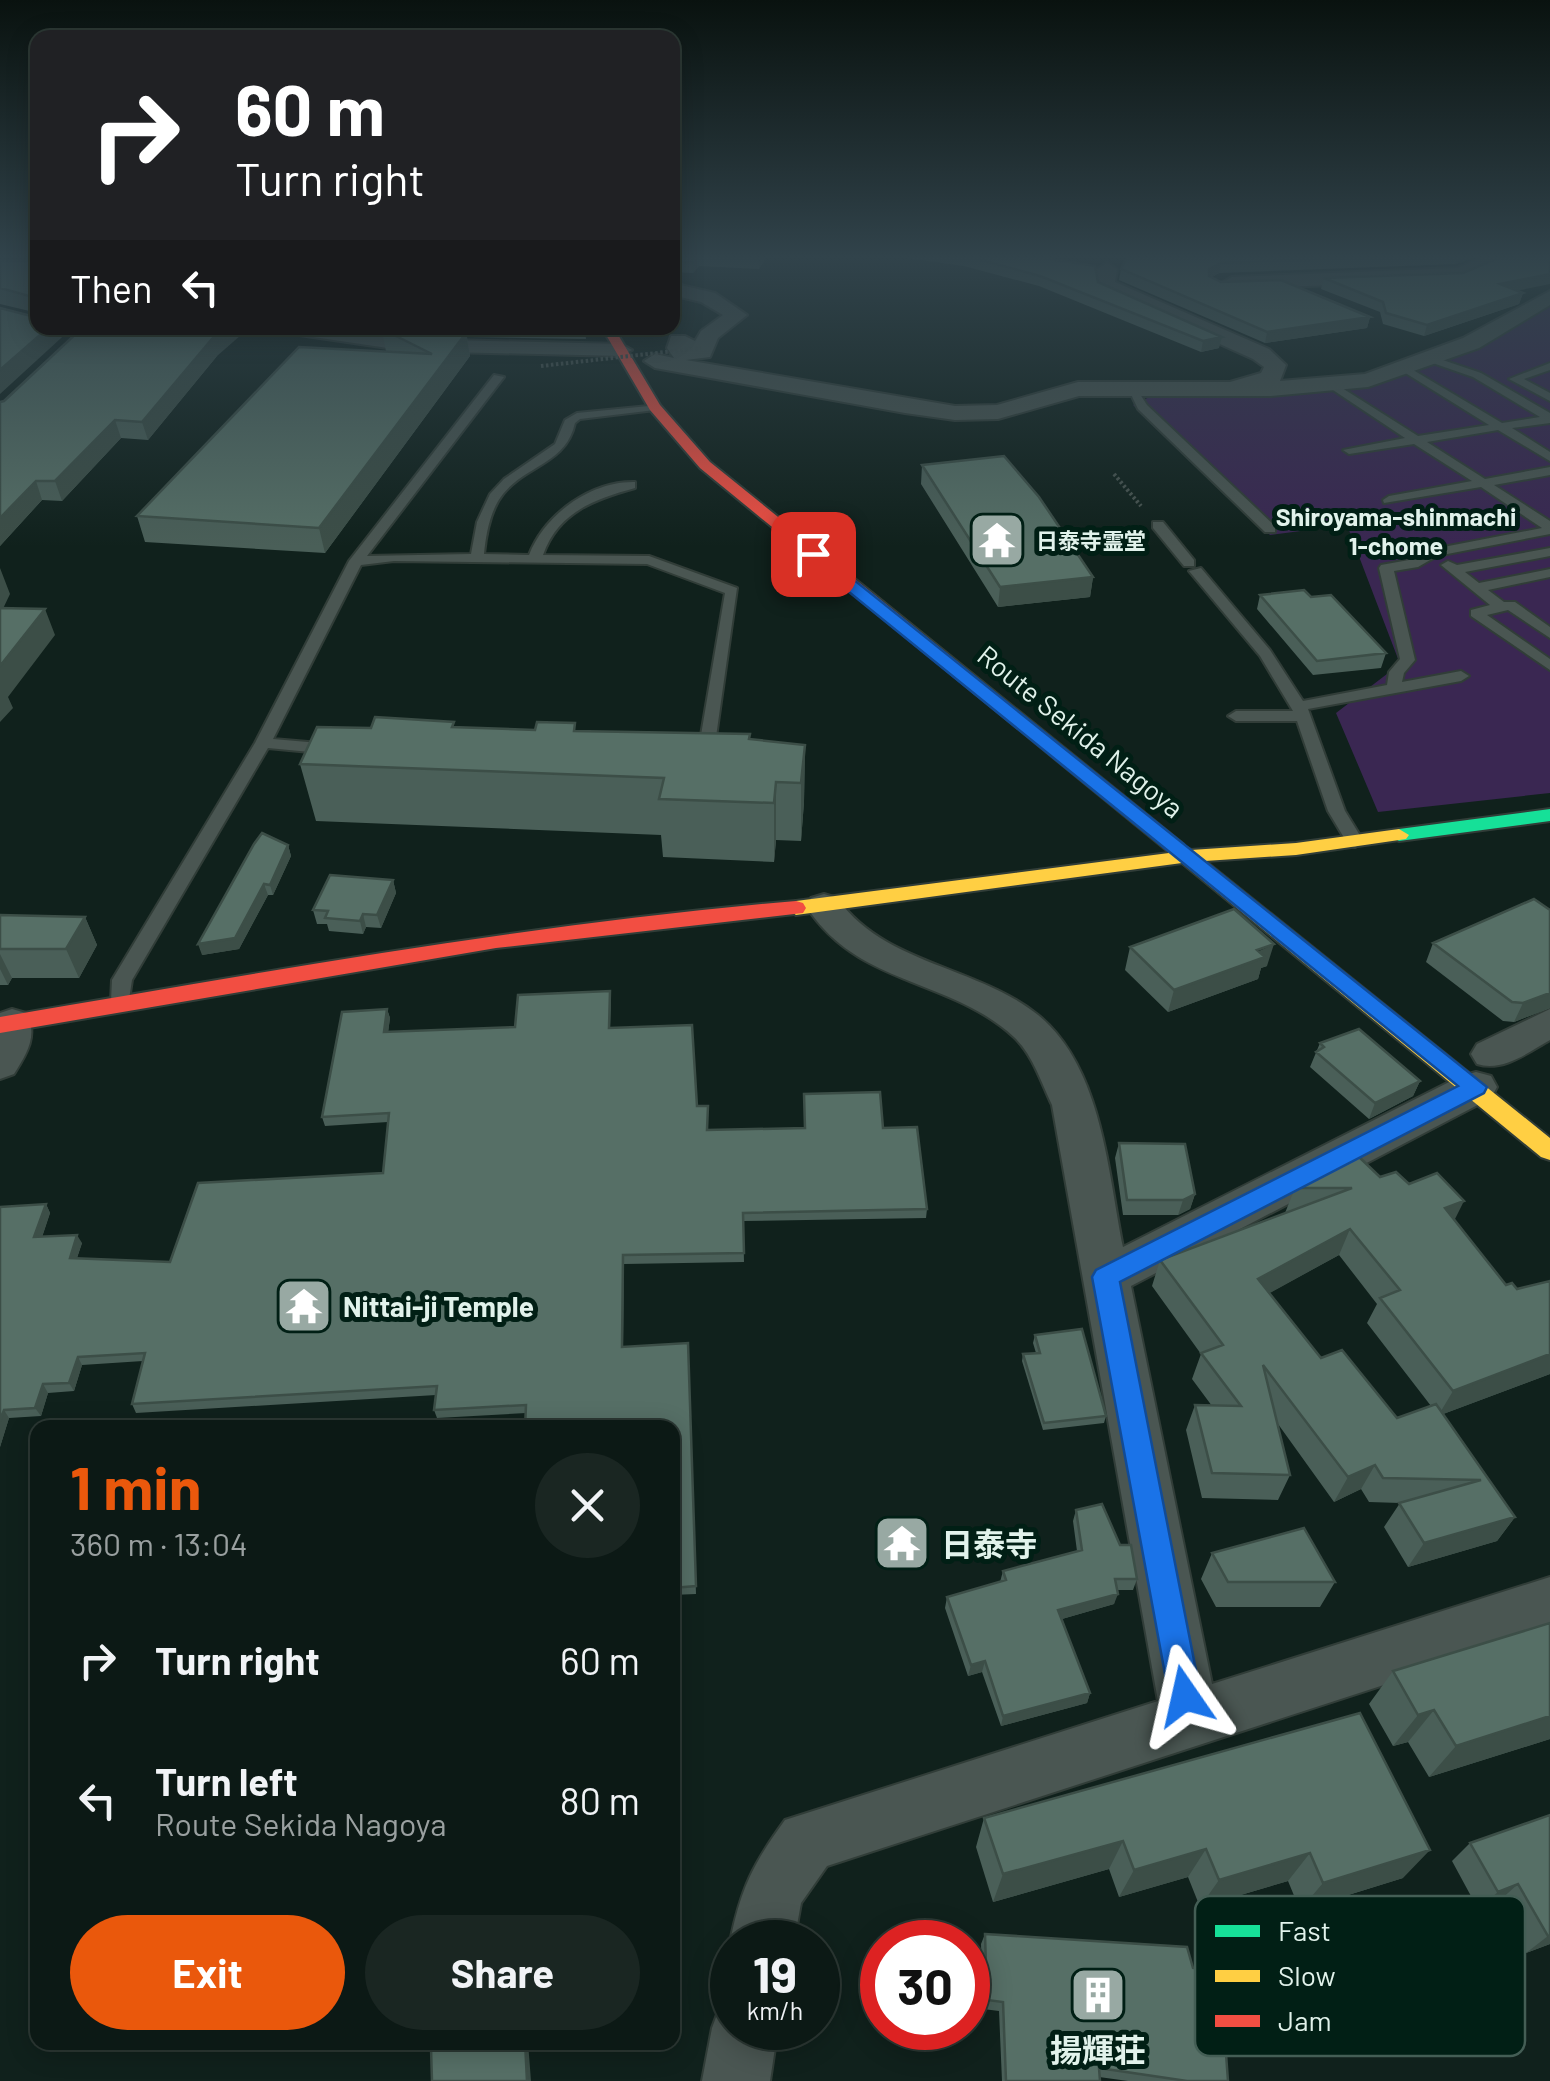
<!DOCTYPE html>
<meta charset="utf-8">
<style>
:root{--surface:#0c1915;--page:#1a2622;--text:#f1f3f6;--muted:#9aa0a0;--line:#2c3834;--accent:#ea580c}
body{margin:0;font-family:Barlow,"Noto Sans JP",sans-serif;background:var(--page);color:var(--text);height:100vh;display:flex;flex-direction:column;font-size:38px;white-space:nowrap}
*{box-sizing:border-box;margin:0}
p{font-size:32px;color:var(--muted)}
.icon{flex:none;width:55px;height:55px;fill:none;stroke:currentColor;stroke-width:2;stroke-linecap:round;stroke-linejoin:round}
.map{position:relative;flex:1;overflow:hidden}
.side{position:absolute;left:30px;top:1420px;width:650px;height:630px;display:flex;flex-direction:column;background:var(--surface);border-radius:20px;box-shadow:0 5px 25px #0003,0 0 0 2px var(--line)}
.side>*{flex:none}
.guide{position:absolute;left:30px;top:30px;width:650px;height:305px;border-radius:20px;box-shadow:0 5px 25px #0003,0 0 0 2px var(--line);background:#202124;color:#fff;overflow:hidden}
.speed{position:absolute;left:710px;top:1920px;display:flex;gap:20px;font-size:50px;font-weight:700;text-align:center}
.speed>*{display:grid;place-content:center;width:130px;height:130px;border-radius:50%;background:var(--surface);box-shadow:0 5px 25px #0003,0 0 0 2px var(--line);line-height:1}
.speed small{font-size:25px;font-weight:400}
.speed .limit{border:15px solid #d22;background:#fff;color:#111}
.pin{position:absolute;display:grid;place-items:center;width:85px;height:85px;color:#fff;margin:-42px;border-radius:20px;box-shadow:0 5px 15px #0006}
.me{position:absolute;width:110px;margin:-55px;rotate:349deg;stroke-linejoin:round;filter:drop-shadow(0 0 8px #0008)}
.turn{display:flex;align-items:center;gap:35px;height:210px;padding:0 40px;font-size:45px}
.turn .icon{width:130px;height:130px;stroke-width:2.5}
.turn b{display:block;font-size:70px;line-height:85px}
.then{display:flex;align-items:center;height:95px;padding:0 40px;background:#0003;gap:20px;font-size:38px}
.round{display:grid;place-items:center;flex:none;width:105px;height:105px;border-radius:52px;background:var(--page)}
.head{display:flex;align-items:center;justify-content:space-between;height:170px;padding:0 40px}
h1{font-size:60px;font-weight:700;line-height:75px;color:var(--accent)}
.cta{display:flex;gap:20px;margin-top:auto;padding:20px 40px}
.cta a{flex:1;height:115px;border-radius:60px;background:var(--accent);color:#fff;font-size:40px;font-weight:700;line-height:115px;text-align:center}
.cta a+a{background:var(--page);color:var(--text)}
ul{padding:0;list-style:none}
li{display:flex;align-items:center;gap:30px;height:140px;padding:0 40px}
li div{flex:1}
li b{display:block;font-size:38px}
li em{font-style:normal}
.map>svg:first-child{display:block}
.green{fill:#3a2752}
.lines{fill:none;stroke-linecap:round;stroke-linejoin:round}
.lane-casing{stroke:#313d38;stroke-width:4}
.street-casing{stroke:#313d38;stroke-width:4}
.fast-casing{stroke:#313d38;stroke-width:4}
.slow-casing{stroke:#313d38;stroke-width:4}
.jam-casing{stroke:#313d38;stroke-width:4}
.path{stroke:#485450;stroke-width:4;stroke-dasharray:2.5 2.5;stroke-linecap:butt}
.lane{fill:#4a5652;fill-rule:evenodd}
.street{fill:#4a5652;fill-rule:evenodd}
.fast{fill:#16e098;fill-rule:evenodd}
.slow{fill:#ffcf43;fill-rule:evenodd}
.jam{fill:#f24e42;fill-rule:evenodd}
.path-bridge{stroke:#485450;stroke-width:4;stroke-dasharray:2.5 2.5;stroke-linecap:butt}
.wall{fill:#4a5f58;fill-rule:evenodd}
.shaded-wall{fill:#3c4e47}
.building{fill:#566f66;stroke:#3c4e47;stroke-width:2.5}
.route{fill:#1a73e8;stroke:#114b97;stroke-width:2.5}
.labels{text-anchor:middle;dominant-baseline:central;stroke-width:10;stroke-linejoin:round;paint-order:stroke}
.far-poi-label{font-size:22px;font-weight:bold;fill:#e1f2eb;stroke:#011f15;text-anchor:start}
.far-neighbourhood-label{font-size:25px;font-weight:bold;fill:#e1f2eb;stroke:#011f15}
.street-label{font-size:28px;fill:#e1f2eb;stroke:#011f15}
.poi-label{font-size:28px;font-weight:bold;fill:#e1f2eb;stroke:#011f15;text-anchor:start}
.near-poi-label{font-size:32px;font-weight:bold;fill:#e1f2eb;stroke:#011f15;text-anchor:start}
.key{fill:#011f15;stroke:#445e55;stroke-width:2.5}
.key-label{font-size:28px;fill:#e1f2eb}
</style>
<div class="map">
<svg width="1550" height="2081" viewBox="0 0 1550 2081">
<rect width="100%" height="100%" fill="#10211c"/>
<path class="green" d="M1550,299V793L1378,812L1336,713L1400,664L1347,525L1270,535L1133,405L1160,392L1304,393L1385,382L1466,350Z"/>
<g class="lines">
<g class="lane-casing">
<path id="lane" d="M1431,356L1481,373L1550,413V423L1512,428L1550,452V461L1498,430L1427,442L1485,479L1550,467V475L1494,485L1550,521V534L1437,556L1418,567L1394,571L1415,660L1404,673L1402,682L1461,671L1469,676L1461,681L1308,709L1345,811L1364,842L1355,847L1349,846L1328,811L1297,721H1236L1228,716L1236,711H1293L1260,656L1189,571L1201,568L1270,650L1303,701L1387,685L1389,672L1400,659L1379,568L1381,565L1409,560L1433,549L1542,528L1481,487L1384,503L1383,500L1389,496L1472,481L1414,444L1349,454L1343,450L1405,438L1327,386L1325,384L1331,381L1418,436L1489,425L1399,369V365L1403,364L1502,423L1540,417L1473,377L1427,361V357Z
M1550,363V370L1524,379L1550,393V401L1509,379Z
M494,375L504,377L367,556L471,554L477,522L490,494L504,479L555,444L565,420L577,413L659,405V409L655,410L580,419L575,423C566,464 526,465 503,494C490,510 486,534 484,554L529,555C545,514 591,481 635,482V488C595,499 558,512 543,555L649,556L737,588L715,744L693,752L685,747L700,741L725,593L647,564L394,561L361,565L273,739L331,744L339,749L331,754L268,748L132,980L128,1006H114L111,1001L112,980L255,743L349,561Z
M1128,388H1136L1147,405L1275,526V532H1265L1138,409Z
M1153,522H1163L1194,560V566H1184L1153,528Z
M1550,548V556L1465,572L1479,583L1550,569V577L1488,590L1504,602H1515L1550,627V638L1508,610L1487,615L1550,659V670L1471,616V610L1490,605L1441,565L1448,561L1457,565Z"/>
</g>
<g class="street-casing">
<path id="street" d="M1487,256L1509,258L1460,280L1232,289L1222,283L1232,277L1457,268Z
M1107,263L1117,269L1115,282L1269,349L1286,365L1280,381L1365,374L1463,338L1550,291V305L1479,348L1368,387L1271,396H1079L998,419L955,420L905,413L655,368L644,361L655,354L674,358L667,348L671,336H685L695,341L701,331L723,315L701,302L672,295V283L715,293L747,315L718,338L710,357L686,360L955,406L997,405L1078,382H1230L1261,373L1264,367L1253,359L1098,289L1097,269Z
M283,328H332L408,339L621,344L632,350L621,356L408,351L293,334Z
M824,894L837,898C865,937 906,953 950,970C980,982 1012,994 1038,1015C1102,1067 1108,1172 1123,1247L1461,1076L1476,1072L1491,1076L1497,1087L1491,1098L1131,1286L1212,1684L1550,1577V1631L827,1866L801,1903L794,1942H732V1948L730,1942C741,1888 753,1864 785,1820L1158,1701L1052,1105C1041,1082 1033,1055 1014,1037C949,977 858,987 806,906L811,898Z
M12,1009L26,1013C39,1035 26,1055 14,1074L0,1079V1013Z
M1550,1009V1040C1527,1053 1503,1072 1477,1064L1471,1054L1477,1044Z
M732,2000V2028H778L770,2081H702L712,2028L721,2004Z"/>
</g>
<g class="fast-casing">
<path id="fast" d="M1550,809V821L1399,841L1389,835L1399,829Z"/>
</g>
<g class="slow-casing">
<path id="slow" d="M1399,829L1409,835L1406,839L1296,855L1205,861L1550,1138V1160L1541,1157L1182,863L796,915L786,908L796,901L1169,853L1166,848L1176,842L1191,850L1296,843Z"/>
</g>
<g class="jam-casing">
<path id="jam" d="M602,328H614L660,405L710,462L1183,844L1186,848L1183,852H1169L700,468L650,410Z
M796,901L803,903L806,908L803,913L496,948L0,1033V1017C265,972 528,924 796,901Z"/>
</g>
<path class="path" d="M1114,474L1141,506"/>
<use href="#lane" class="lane"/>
<use href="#street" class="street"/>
<use href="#fast" class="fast"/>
<use href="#slow" class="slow"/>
<use href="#jam" class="jam"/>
<path class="path-bridge" d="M541,366L701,348"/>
</g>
<path class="wall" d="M0,256H38V313L0,304V260L35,261V259L0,257Z
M672,256H767L759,269L699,266L693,273L672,272Z
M892,256H1031L1098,282L1219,348L1201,352L1039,286L964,266Z
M1061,256H1104L1101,258Z
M1128,256H1477L1456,264L1219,273L1212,277L1221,282L1370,317L1367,328L1265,343L1119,280L1121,269Z
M1463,273L1523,293L1519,304L1424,336L1383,324L1380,312L1321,289L1324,278Z
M354,328H585L586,339L467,337L470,356L325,553L145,542L137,516L386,351L382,331Z
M217,356L148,440L121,438L62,501L42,500L0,546V402Z
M922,465L1093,577L1090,597L998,607L921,484Z
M1260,595L1311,597L1386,653L1381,668L1313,675L1257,609Z
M455,727L750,739L805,745L804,802L801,841L776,840L774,862L663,857L661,835L316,821L300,764L371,728Z
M288,845L291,856L273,895H268L239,949L202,955Z
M393,880L396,893L381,928L366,927L363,934L329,931L327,924H317L313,910Z
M0,915L85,917L97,945L79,978H12L8,985H0Z
M1433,943L1550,1008L1514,1022L1503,1021L1426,962Z
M1130,947L1267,966L1261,968L1258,979L1168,1012L1125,970Z
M611,1000L610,1028L697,1106L708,1130L883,1128L927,1209L926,1218L743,1221L744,1262L624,1264L623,1347L688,1343L696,1594L672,1595V1428L526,1413L437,1418L434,1410L436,1395L136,1413L132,1404L143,1361L82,1365L74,1391L48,1393L41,1416L9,1418L0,1447V1207L46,1204L50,1213L42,1237L82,1243L77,1258L170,1262L383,1173L388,1122L325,1126L322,1117L387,1009L390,1018L388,1032L515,1027Z
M1320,1043L1420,1081L1413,1096L1369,1119L1310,1067Z
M1119,1143L1195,1194L1190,1209L1178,1215H1123L1115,1158Z
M1380,1177L1409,1184L1454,1220L1506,1285L1517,1289L1550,1281V1374L1443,1414L1515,1517L1497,1541L1408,1567L1384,1527L1400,1503L1369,1502L1361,1489L1334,1502L1278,1424L1290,1475L1278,1500L1202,1498L1186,1430L1195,1405L1212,1406L1192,1379L1201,1354L1152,1286L1160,1260L1285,1213L1295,1188ZM1339,1255L1377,1304L1367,1323L1431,1406L1397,1418L1321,1358L1269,1293Z
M1035,1335L1106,1416L1104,1423L1043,1430L1022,1361L1023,1354L1036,1353L1033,1343Z
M1076,1510L1120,1545L1137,1579L1133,1590H1117L1114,1604L1062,1619L1090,1693L1087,1703L1001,1726L982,1672L968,1676L945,1608L947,1597L1000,1582L1003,1571L1077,1551L1073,1521Z
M1212,1553L1335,1582L1320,1607H1216L1201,1579Z
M1550,1623V1739L1429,1777L1408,1742L1393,1746L1369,1704L1393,1671Z
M1360,1713L1403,1878L1300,1910L1288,1881L1200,1907L1188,1877L1119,1897L1109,1869L993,1902L976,1847L984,1818Z
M1550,1815V1944L1526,1953L1498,1902L1478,1909L1452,1861L1470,1843Z
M985,1934L1228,2081H1128L1099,2077L1100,2081H1002L999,2011L983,2009L981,1944Z"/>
<path class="shaded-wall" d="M699,256V266L693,273L692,262Z
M761,256H767L759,269V259Z
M1459,256H1477L1456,264Z
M1221,263L1219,273L1207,280L1209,269Z
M1550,274V284L1496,295L1500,284Z
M1523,293L1519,304L1424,336L1427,325Z
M1370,317L1367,328L1265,343L1267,332Z
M48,328H72L0,394V370Z
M225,328H249L217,356L148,440L142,422L212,339Z
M466,333L470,356L325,553L319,528Z
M1222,337L1219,348L1201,352L1203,341Z
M115,420L121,438L62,501L55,481Z
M36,481L42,500L0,546V518Z
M0,568L10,594L0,615Z
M1093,577L1090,597L998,607L1000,587Z
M45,609L55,635L8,697L13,708L0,722V666Z
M805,745L804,802L801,841V783Z
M776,782V840L774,862V803Z
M288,845L291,856L273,895L270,885Z
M393,880L396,893L381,928L377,915Z
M264,884L268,895L239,949L202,955L198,944Z
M363,914L366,927L363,934L360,921Z
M85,917L97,945L79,978L66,949Z
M1274,944L1267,966L1261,968L1258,979L1168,1012L1174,990Z
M0,954L12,978L8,985L0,969Z
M1550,993V1008L1514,1022L1523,1003Z
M387,1009L390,1018L387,1041L384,1032Z
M1420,1081L1413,1096L1369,1119L1375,1103Z
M1195,1194L1190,1209L1178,1215L1183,1200Z
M1464,1201L1451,1227L1445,1208Z
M46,1204L50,1213L39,1246L34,1237Z
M1350,1229L1339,1255L1248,1305L1258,1279Z
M77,1235L82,1243L74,1266L70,1258Z
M1550,1354V1374L1438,1416L1453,1391Z
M78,1357L82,1365L74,1391L69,1383Z
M43,1384L48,1393L41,1416L35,1408Z
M4,1410L9,1418L0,1447V1421Z
M1375,1465L1361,1489L1334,1502L1348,1477Z
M1515,1517L1497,1541L1408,1567L1424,1543Z
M1118,1594L1114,1604L1055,1621L1058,1610Z
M985,1661L982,1672L968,1676L971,1665Z
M1090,1693L1087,1703L1001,1726L1003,1716Z
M1434,1710L1408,1742L1393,1746L1418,1715Z
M1550,1716V1739L1429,1777L1456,1746Z
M1123,1841L1109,1869L993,1902L1003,1874Z
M1206,1849L1188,1877L1119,1897L1134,1870Z
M1430,1850L1403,1878L1300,1910L1323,1883Z
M1310,1853L1288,1881L1200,1907L1219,1880Z
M1518,1884L1498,1902L1478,1909L1498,1892Z
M1548,1936H1550V1944L1526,1953Z
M525,2042H528L531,2081H527Z"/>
<path class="building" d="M35,256H38V308L33,297L0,288V260L35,261Z
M672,256H699L692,262H672Z
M699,256H761L759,259Z
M966,256H1031L1095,266L1098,282L1222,337L1203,341L1040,276Z
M1128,256H1405L1221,263L1209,269V276L1221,282L1281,280L1370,317L1267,332L1121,269Z
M1503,256H1550V274L1500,284L1523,293L1427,325L1386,313L1383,302L1324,278L1463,273Z
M0,308L31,316L38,315V328H48L0,370Z
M82,328H225L212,339L142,422L115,420L55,481H36L0,518V402L4,401Z
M382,329L466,333L319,528L137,516L299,347L432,354Z
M1004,456L1039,497L1093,577L1000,587L922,465Z
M1304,590L1311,597L1331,595L1386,653L1317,661L1260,595Z
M0,608L45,609L0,666Z
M375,717L454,722L452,727L535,730L537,722L575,723L574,731L750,734L749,739L805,745L801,783L776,782L774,803L659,799L664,778L300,764L317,727L371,728Z
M262,833L288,845L270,885L264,884L235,938L198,944L254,844Z
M330,875L393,880L377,915L363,914L360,921L325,918L328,911L313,910Z
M1534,899L1550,910V993L1523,1003L1512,1002L1433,943Z
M1234,909L1274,944L1257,950L1265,957L1174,990L1130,947Z
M0,915L85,917L66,949H0Z
M610,991L609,1028L692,1025L697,1106H708L707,1130L805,1128L804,1094L880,1092L883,1128L917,1127L927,1209L743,1213L744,1253L623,1255L622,1347L688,1343L696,1586L672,1588V1428H525L526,1405L434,1410L437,1386L132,1404L145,1353L78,1357L69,1383L43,1384L35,1408L4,1410L0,1421V1207L46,1204L34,1237L77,1235L70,1258L170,1262L198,1183L383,1173L389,1113L322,1117L342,1012L387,1009L384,1032L515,1027L518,995Z
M1359,1029L1420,1081L1375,1103L1316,1052L1324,1047L1320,1043Z
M1119,1143L1185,1144L1195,1194L1183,1200H1127Z
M1358,1156L1380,1177L1396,1172L1409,1184L1437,1173L1464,1201L1445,1208L1506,1285L1512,1283L1517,1289L1550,1281V1354L1453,1391L1380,1298L1400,1290L1350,1229L1258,1279L1321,1358L1342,1350L1397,1418L1436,1404L1515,1517L1424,1543L1399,1503L1481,1480L1383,1478L1375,1465L1348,1477L1263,1365L1290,1475L1212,1473L1195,1405L1241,1406L1201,1353L1223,1345L1160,1260L1352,1188H1295Z
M1082,1329L1106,1416L1044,1423L1023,1354L1040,1353L1035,1335Z
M1102,1504L1120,1545H1131L1137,1579H1115L1118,1594L1058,1610L1090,1693L1003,1716L985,1661L971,1665L947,1597L1006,1580L1003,1571L1082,1550L1076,1510Z
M1304,1528L1335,1582H1228L1212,1553Z
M1550,1623V1716L1456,1746L1434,1710L1418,1715L1393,1671Z
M1360,1713L1430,1850L1323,1883L1310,1853L1219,1880L1206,1849L1134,1870L1123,1841L1003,1874L984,1818Z
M1550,1815V1936H1548L1518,1884L1498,1892L1470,1843Z
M985,1934L1187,1947L1193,1968L1220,1972L1228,2081H1187L1099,2068L1100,2081H1006L1003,2002L987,2000Z
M453,2042H525L527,2081H432L431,2048Z"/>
<linearGradient id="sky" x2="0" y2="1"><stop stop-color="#09120f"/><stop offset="0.47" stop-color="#31434b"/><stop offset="1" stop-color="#31434b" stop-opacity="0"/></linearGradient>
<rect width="1550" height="547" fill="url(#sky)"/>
<path class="route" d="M807,551H818L1487,1087L1484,1093L1120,1282L1201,1696L1197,1707L1185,1712L1173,1707L1169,1696L1092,1277L1096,1270L1458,1086L807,558Z"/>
<defs>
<g id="temple-square" transform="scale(2.875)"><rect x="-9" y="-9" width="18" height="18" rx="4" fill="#98a9a3" stroke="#011f15"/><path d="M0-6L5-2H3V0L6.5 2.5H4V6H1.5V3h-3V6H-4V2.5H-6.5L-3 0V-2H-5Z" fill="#fff"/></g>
<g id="building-square" transform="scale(2.875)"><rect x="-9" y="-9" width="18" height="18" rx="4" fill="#98a9a3" stroke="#011f15"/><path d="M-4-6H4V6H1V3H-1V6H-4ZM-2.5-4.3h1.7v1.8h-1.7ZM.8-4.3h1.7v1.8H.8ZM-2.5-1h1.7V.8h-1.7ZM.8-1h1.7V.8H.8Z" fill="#fff"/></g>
</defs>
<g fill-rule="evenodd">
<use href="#temple-square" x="997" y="540"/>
<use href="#temple-square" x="304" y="1306"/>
<use href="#temple-square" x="902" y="1543"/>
<use href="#building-square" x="1098" y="1995"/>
</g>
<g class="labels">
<g class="far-poi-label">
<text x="1036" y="540">日泰寺霊堂</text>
</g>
<g class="far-neighbourhood-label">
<text x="1396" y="516">Shiroyama-shinmachi<tspan x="1396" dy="29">1-chome</tspan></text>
</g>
<g class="street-label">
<text transform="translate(1081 731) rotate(39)">Route Sekida Nagoya</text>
</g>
<g class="poi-label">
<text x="343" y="1306">Nittai-ji Temple</text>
</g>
<g class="near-poi-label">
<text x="941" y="1543">日泰寺</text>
<text x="1098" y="2049" text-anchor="middle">揚輝荘</text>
</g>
</g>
<rect x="1195" y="1896" width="330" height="160" rx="15" class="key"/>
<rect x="1215" y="1925" width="45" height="12" fill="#16e098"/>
<rect x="1215" y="1970" width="45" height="12" fill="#ffcf43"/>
<rect x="1215" y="2015" width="45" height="12" fill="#f24e42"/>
<g class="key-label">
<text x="1278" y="1941">Fast</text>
<text x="1278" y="1986">Slow</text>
<text x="1278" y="2031">Jam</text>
</g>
</svg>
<div class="speed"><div>19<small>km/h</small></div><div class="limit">30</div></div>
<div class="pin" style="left:813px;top:554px;background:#d93025"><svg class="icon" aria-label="arrive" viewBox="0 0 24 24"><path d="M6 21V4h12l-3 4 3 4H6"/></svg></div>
<svg class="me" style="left:1185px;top:1696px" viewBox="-20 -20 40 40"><path d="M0-17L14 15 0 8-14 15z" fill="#1a73e8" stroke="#fff" stroke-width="4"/></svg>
<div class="guide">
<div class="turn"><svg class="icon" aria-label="right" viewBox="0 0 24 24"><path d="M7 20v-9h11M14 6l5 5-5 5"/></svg><div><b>60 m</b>Turn right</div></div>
<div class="then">Then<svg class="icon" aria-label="left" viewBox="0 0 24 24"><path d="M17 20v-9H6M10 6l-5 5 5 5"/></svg></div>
</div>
<section class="side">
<div class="head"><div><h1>1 min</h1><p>360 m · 13:04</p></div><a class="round"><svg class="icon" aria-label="close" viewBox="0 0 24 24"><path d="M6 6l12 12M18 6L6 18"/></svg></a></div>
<ul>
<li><svg class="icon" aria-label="right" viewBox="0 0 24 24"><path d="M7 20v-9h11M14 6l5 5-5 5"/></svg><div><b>Turn right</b></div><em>60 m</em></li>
<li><svg class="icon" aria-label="left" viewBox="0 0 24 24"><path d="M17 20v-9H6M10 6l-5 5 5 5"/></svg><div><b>Turn left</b><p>Route Sekida Nagoya</p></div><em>80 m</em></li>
</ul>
<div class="cta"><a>Exit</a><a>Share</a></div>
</section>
</div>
